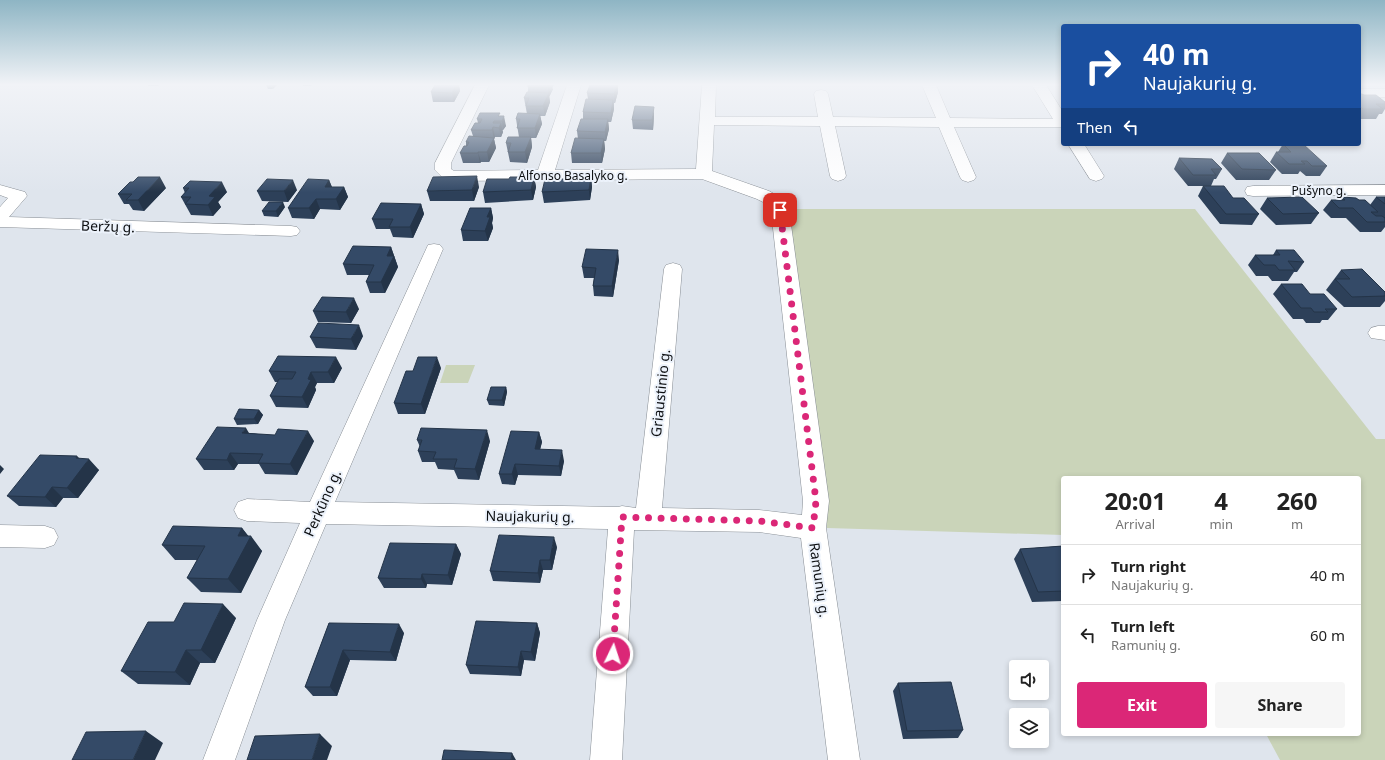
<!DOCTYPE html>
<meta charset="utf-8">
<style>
:root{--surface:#fff;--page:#f6f6f6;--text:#222;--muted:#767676;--line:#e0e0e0;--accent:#db2777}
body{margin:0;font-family:"Noto Sans",sans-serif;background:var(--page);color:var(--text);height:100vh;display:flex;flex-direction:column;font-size:15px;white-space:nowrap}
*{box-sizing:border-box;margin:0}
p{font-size:13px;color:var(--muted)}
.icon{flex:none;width:22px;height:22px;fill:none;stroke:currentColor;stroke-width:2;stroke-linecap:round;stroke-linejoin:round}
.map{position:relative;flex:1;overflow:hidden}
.details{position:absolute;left:1061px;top:476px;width:300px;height:260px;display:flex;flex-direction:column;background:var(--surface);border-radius:4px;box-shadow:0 2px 6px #0003}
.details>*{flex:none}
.top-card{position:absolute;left:1061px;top:24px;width:300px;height:122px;border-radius:4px;box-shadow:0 2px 6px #0003;background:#1a4fa0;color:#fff;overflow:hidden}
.fabs{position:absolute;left:1009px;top:660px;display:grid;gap:8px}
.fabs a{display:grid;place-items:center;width:40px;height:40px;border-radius:4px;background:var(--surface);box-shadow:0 2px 6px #0003;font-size:20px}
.pin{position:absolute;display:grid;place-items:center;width:34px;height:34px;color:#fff;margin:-17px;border-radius:8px;box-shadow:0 2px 6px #0006}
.me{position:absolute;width:44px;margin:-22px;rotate:4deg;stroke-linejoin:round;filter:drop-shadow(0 0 3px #0008)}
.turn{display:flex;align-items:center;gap:14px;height:84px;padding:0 16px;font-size:18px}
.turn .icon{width:52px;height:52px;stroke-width:2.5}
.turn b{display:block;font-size:28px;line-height:34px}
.then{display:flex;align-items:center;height:38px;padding:0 16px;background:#0003;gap:8px;font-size:15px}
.eta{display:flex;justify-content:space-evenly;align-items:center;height:68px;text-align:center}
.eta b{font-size:24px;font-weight:700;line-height:28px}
.cta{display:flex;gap:8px;margin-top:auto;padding:8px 16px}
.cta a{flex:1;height:46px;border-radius:4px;background:var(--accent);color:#fff;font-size:16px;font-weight:700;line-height:46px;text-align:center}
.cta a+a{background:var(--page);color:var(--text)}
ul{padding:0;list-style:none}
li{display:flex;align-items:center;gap:12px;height:60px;padding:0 16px;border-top:1px solid var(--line)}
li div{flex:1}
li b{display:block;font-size:15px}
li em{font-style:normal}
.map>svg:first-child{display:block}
.green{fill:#cad4b9}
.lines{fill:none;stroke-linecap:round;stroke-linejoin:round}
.minor-casing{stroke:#878d94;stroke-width:1}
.minor{fill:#fff;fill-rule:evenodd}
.wall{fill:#2d4059}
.shaded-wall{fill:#243448}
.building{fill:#344a67;stroke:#243448}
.route{stroke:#db2777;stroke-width:7;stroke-dasharray:0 12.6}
.labels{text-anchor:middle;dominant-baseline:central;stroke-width:4;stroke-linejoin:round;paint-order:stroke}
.far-street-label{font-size:12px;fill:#0d0f12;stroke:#ecf2fb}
.street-label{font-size:14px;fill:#0d0f12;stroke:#ecf2fb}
</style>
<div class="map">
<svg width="1385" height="760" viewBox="0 0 1385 760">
<rect width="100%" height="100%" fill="#dfe5ed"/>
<path class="green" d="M787,209H1195L1376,439H1385V760H1280L1266,734H1359V478H1063V535L827,528Z
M446,365H475L468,383H440Z"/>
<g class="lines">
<g class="minor-casing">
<path id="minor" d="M475,85H489L451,163V169L454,171L538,170L567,85H581L555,170L696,169L702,85H716L715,117H818L814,94L816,91L821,90L826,91L828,94L833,117L936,118L922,85H936L950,118L1053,119L1032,85H1046L1063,112V127H954L976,177L974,180L968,182L962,180L960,177L939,127L835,126L846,176L844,179L838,181L832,179L830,176L820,126L714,125L712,171L769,191L781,198L789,210L829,501L826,528L860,760H828L801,538L759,532L634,530L622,760H590L608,529L326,524L285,620L235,760H203L257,620L300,523L247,521L238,518L234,510L238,502L247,499L310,502L428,245L434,244L440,245L443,249L335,502L618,507L622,506L636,508L664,269L666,265L673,263L680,265L682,269L662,508L759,510L802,515L803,501L771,210L769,205L757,199L702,179L450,181L444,179L435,170V163Z
M1359,89H1385V97H1359Z
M1068,144H1084L1104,176L1102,179L1096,181L1090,179Z
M0,185L25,192L27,196L9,217L291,226L297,227L300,231L297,235L291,236L0,227V207L8,198L0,195Z
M1385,185V195L1253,196L1247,195L1245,191L1247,187L1253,186Z
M1378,326H1385V340L1371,338L1368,333L1371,328Z
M0,525L45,526L54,529L58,537L54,545L45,548L0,547Z"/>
</g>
<use href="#minor" class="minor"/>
</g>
<path class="wall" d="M148,85H159L158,86H148Z
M266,85H271L273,89H268Z
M303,85H312L311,86H303Z
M435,85H459L460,91L454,102H433L431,92Z
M528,87H553L552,88L553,89L549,97L550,102L545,116H540L542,124L536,138H531L532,147L527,163L510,162L506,143L519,137L516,119L527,114L524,98L528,92Z
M618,92L615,103H614V109L611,122H608L609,129L606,141H604L605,149L602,163H572L571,153L578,139L577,131L583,119V112L588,99L587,93Z
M1359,94L1385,102V109L1382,114H1379L1376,119H1359Z
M500,116L506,126L503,130H502L503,132L501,137H495L494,139L496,148L489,162H481L480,163H463L460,153L466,146V142L473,136L471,130L478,123L477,119Z
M654,116L653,130L633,129L632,120Z
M1283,144L1327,166L1320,176H1306L1300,171L1298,174H1282L1270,162L1276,152H1278Z
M1227,153L1276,170L1269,180H1236L1221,163Z
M1179,158L1222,169L1216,179H1214L1211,186H1188L1174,169Z
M534,177L536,187L533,200L485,203L483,192Z
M591,177L592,187L590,200L544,203L542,192L567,179Z
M329,180L332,187H344L348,197L340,210L320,209L314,219L292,218L288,208Z
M190,181L227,192L218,202L221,207L213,216L191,215L181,197L185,193L183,188Z
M1203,186L1233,198L1259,214L1252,225L1220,224L1198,196Z
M479,187L474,201H430L427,191Z
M166,188L144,211L133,210L129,204H124L118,194Z
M297,190L288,202L262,201L257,191Z
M1342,197L1359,200L1370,205L1376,197H1385V227L1381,232H1360L1346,218H1331L1323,210L1331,200H1340Z
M1267,198L1319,213L1311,224L1276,225L1260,209Z
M421,204L424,214L413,238L393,237L390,229H376L372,219Z
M285,207L278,217L264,216L262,211Z
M491,208L493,218L492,223L493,228L488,241H463L461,230Z
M391,247L398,267L385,293H370L366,282L369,275H347L343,264Z
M1276,250L1304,262L1297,272H1294L1288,281H1272L1268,276H1256L1248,265L1255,255H1273Z
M619,260L613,297L594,296L593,286L594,278H584L582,267Z
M1341,270L1385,292V301L1380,307H1344L1326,290Z
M1281,284L1310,294L1337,309L1328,320H1322L1320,323H1306L1303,319H1293L1273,294Z
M359,309L351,323L318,322L313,311Z
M363,336L356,350L316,348L310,337Z
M342,368L334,383H317L315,387L316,390L308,408L276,407L270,396L278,382H275L269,371Z
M441,368L425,414H398L394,403Z
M506,387L507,392L504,406L489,405L487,400Z
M259,410L263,415L258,424L237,425L234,419Z
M539,432L542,442L540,450L564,461L561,476L518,475L515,485L502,484L499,474Z
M249,433L314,441L297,475L265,474L259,464H238L234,470H204L196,459Z
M417,440L490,441L479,480L458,479L454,470L438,469L435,462H422L418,451L420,447Z
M80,459L99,470L78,498H63L56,507L19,506L7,496Z
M242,528L248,536L262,551L241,593L201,592L187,578L197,560H175L162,545Z
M456,544L461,554L452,585L427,584L426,588H384L378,578Z
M1063,546V601L1032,602L1014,559L1020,549Z
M557,547L552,570H543L540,583L493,581L490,571Z
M236,618L215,663H200L190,685L138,684L121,671L174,622Z
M329,623L404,633L396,661L350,660L337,696H313L305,687Z
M537,623L540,633L535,661L524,660L521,676L470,674L466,665Z
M898,683L963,730L958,738L903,739L893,691Z"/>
<path class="shaded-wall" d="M271,85H277L273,89Z
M456,85H459L460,91L454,102L452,93Z
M549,85H554L552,88L553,89L549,97L548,87Z
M617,85H618V92L615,103L614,94Z
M549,93L550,102L545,116L543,106Z
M613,100L614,109L611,122V113Z
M654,107V116L653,130L652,120Z
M540,114L542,124L536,138L535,128Z
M504,116L506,126L503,130L502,121Z
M608,119L609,129L606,141L605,132Z
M501,123L503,132L501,137L499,128Z
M493,127L495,137L494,139L496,148L489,162L487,152L494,139L492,130Z
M531,137L532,147L527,163L525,152Z
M604,139L605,149L602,163L601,153Z
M478,152L481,162L480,163L478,153Z
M477,176L479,187L474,201L472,190Z
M160,177L166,188L144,211L138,200Z
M534,177L536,187L533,200L531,190Z
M591,177L592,187L590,200L589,190Z
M293,180L297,190L288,202L284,191Z
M329,180L333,190L325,187Z
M222,182L227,192L218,202L221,207L213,216L208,205L209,196Z
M344,187L348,197L340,210L336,199Z
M316,199L320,209L314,219L309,208Z
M283,202L285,207L278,217L276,211Z
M421,204L424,214L413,238L410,227Z
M491,208L493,218L492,223L493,228L488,241L485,231L487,217Z
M391,247L398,267L385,293L381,282L387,256Z
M618,250L619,260L613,297L612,286Z
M354,298L359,309L351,323L346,312Z
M359,325L363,336L356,350L351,339Z
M336,357L342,368L334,383L328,372Z
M437,357L441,368L425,414L421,404Z
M311,372L317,383L315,387L316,390L308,408L302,397L308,379Z
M506,387L507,392L504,406L502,400Z
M259,410L263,415L258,424L254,419Z
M246,428L252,438L242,433Z
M487,430L490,441L479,480L475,469Z
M308,431L314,441L297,475L290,464Z
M539,432L542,442L537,460L535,449Z
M562,450L564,461L561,476L559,466Z
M230,453L238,464L234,470L227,460Z
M77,456L85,464L89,459L99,470L78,498L67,488L76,458Z
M515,464L518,475L515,485L512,474Z
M0,465L4,469L0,474Z
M52,487L63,498L56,507L45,497Z
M242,528L250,538L251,536L262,551L241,593L228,579L238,536Z
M554,537L557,547L552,570L550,560Z
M456,544L461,554L452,585L448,575Z
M540,560L543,570L540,583L538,573Z
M422,574L427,584L426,588L421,579Z
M223,604L236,618L215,663L201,650Z
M537,623L540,633L535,661L531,652Z
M399,624L404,633L396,661L390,652Z
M186,650L200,663L190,685L175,672Z
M343,650L350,660L337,696L330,687Z
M521,651L524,660L521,676L518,667Z
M146,731L163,743L155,760H133Z
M320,734L332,746L327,760H312Z
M512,753L516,760H511Z"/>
<path class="building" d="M435,85H456L452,93L431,92Z
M528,85H549L548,87H528Z
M590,85H617L614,94L587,93Z
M527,92L549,93L543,106H526L529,98H524Z
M1359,94H1362L1364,95H1376L1385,102V104H1376L1383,109H1363L1359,106Z
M586,99L613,100L611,113L583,112Z
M635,106L654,107L652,120H632Z
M480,113H500L498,116H504L502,121H494L493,123H501L499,128L493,127L492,130H471L475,123H480L482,119H477Z
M518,113L540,114L535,128H517L520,119H516Z
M581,119H608L605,132L577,131Z
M469,136L494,138L487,152H478V153H460L464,146H467L469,142H466Z
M508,137H531L525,152H508L511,143H506Z
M575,138L604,139L601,153H571Z
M1283,144H1303L1327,166H1312L1307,161H1301L1305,164H1289L1276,152H1291Z
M1227,153H1259L1276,170L1242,169Z
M1179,158L1212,159L1222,169H1211L1216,175H1193Z
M477,176L472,190L427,191L433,177Z
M138,177H160L138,200H126L132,194H118L130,182H133Z
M510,177H534L531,190L483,192L487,179H509Z
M567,177H591L589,190L542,192L545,179H567Z
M267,179L293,180L284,191H257Z
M308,179L329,180L325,187H344L336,199H316L309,208H288Z
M190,181L222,182L209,196L215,197L208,205L185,204L191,197H181L189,188H183Z
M1203,186H1224L1233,198H1244L1259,214H1226Z
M1302,197L1319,213L1283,214L1267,198Z
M1342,197L1356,198L1359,200H1365L1378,212H1371L1376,216H1382L1385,218V222H1367L1353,208H1339L1331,200H1345Z
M1376,197H1385V204Z
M269,202H283L276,211H262Z
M381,203L421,204L410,227H389L393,219H372Z
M470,208H491L487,217H490L485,231L461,230Z
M353,246L391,247L387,256H394L381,282H366L374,265L343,264Z
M586,249L618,250L612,286H593L596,268L582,267Z
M1276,250H1294L1304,262L1288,261L1295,270H1279L1275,265H1264L1255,255H1280Z
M1362,269L1385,292V296L1352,297L1335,279H1350L1341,270Z
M1281,284H1302L1310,294H1324L1337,309H1325L1328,312H1314L1311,308H1301Z
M322,297L354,298L346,312L313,311Z
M318,323L359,325L351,339L310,337Z
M278,356L336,357L328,372H311L308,379L311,380L302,397L270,396L279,379H292L296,372L269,371Z
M418,357H437L421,404L394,403L406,371H413Z
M491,387H506L502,400H487Z
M239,409L259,410L254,419H234Z
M217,427L246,428L242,433L275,435L278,429L308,431L290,464L258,463L263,454L230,453L227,460L196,459Z
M421,428L487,430L475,469L454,468L457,459H433L436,452L418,451L422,440H417Z
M511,431L539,432L535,449L562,450L559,466L515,464L512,474H499Z
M40,455L77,456L76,458L89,459L67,488L52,487L45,497L7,496Z
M173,526L242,528L238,536H251L228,579L187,578L205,546L162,545Z
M499,535L554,537L550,560H540L538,573L490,571Z
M390,543L456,544L448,575L422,574L421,579L378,578Z
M1063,546V591L1038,592L1020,549Z
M184,603L223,604L201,650H186L175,672L121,671L148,622H174Z
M476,621L537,623L531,652L521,651L518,667L466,665Z
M329,623L399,624L390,652L343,650L330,687H305Z
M951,682L963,730L907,731L898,683Z
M146,731L133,760H72L86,732Z
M320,734L312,760H247L255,736Z
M444,750L512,753L511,760H442Z"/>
<linearGradient id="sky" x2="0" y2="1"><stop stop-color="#8eb5c4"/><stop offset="0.44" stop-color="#f1f3f7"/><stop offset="1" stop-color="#f1f3f7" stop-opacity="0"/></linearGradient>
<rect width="1385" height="192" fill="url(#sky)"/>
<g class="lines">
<path class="route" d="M613,654L622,517L759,521L813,528L816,501L780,210"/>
</g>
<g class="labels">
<g class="far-street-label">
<text x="573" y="175">Alfonso Basalyko g.</text>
<text x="1319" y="190">Pušyno g.</text>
</g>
<g class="street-label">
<text transform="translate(108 226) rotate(2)">Beržų g.</text>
<text transform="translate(660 393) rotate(-84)">Griaustinio g.</text>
<text transform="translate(322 503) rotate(-66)">Perkūno g.</text>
<text transform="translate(530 516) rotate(1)">Naujakurių g.</text>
<text transform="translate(820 580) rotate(82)">Ramunių g.</text>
</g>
</g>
</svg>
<div class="fabs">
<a><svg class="icon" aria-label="sound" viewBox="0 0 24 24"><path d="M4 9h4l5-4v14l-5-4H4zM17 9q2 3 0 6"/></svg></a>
<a><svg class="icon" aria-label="layers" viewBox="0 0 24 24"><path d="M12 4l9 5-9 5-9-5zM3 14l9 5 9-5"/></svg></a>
</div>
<div class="pin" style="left:780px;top:210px;background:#d93025"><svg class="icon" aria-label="arrive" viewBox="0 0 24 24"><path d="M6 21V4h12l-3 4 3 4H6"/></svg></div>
<svg class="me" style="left:613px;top:654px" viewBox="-20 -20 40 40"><circle r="17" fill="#db2777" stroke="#fff" stroke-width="3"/><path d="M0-11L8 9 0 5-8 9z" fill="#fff"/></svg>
<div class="top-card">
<div class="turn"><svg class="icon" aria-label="right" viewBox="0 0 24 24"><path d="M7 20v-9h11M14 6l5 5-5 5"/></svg><div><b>40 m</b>Naujakurių g.</div></div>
<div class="then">Then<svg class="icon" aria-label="left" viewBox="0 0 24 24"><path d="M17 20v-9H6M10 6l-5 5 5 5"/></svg></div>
</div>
<section class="details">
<div class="eta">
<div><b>20:01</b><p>Arrival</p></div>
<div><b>4</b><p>min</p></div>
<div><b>260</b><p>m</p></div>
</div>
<ul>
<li><svg class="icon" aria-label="right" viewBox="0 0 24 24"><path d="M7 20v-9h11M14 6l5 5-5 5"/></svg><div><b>Turn right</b><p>Naujakurių g.</p></div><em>40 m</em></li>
<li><svg class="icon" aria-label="left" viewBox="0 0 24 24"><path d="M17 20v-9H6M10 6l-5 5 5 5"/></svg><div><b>Turn left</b><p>Ramunių g.</p></div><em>60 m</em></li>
</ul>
<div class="cta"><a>Exit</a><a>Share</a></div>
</section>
</div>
